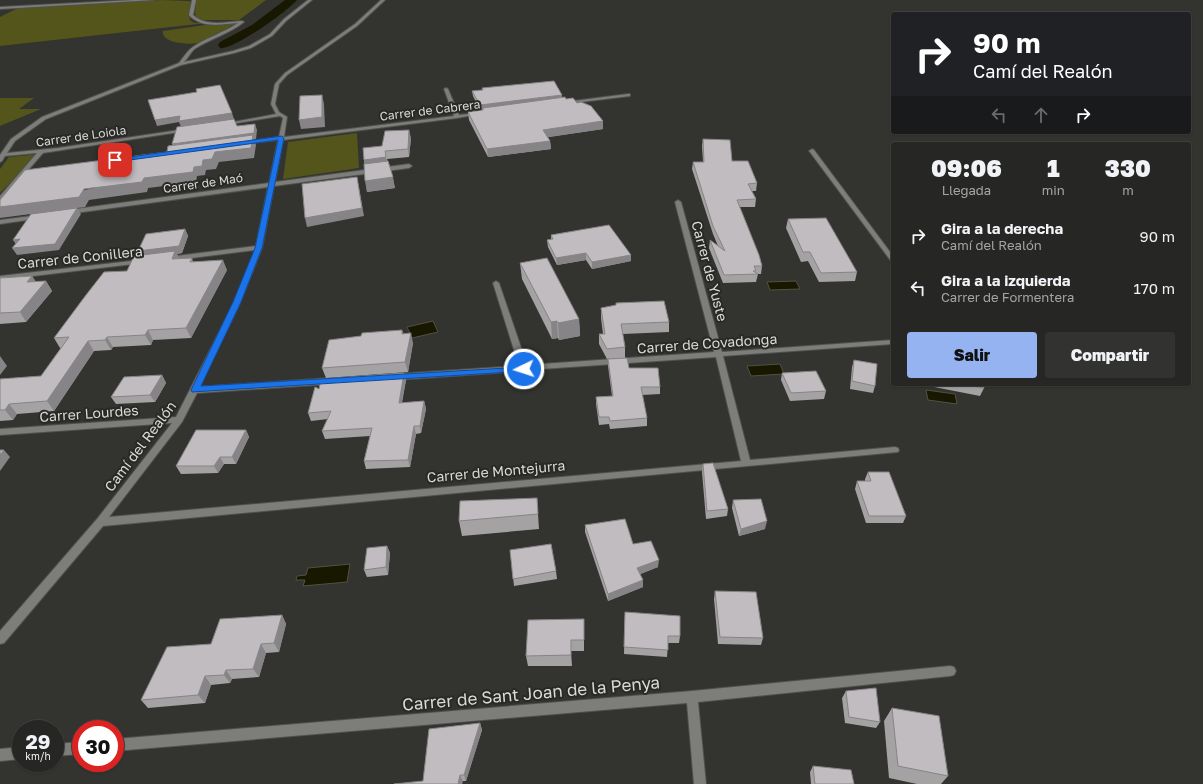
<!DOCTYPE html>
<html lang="es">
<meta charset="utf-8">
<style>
:root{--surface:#262624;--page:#323231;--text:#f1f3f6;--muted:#a4a5a6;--line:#424341;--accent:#95b2f1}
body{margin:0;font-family:"Golos Text",sans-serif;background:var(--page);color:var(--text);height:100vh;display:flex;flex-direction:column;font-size:15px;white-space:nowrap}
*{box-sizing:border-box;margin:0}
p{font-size:13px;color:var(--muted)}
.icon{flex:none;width:22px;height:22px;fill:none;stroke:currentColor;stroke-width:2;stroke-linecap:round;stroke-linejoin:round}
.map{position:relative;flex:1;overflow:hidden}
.panel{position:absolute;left:891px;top:142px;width:300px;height:244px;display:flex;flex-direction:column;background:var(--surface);border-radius:4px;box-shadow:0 1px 3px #0004,0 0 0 1px var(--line)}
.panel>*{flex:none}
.guide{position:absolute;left:891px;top:12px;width:300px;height:122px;border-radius:4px;box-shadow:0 1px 3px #0004,0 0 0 1px var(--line);background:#202124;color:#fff;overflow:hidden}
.speed{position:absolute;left:12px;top:720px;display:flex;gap:8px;font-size:20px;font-weight:700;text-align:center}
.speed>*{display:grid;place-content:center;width:52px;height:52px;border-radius:50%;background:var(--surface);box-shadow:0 1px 3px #0004,0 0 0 1px var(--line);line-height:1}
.speed small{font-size:10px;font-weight:400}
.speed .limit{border:6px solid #d22;background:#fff;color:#111}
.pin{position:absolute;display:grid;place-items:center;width:34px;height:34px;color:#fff;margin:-17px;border-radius:8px;box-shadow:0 2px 6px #0006}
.me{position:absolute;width:44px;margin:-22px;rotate:266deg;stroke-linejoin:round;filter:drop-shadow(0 0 3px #0008)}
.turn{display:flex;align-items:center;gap:14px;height:84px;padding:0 16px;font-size:18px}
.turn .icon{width:52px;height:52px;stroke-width:2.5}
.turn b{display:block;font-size:28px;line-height:34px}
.lanes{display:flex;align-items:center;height:38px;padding:0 16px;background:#0003;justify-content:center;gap:20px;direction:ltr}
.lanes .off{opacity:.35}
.eta{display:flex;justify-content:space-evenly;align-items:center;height:68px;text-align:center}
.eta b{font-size:24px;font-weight:800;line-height:28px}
.cta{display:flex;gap:8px;margin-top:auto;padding:8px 16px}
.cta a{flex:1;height:46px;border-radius:4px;background:var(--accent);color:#111;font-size:16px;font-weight:800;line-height:46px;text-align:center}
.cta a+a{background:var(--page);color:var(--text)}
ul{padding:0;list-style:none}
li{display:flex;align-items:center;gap:12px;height:52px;padding:0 16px}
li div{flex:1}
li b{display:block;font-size:15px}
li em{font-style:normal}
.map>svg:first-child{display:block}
.green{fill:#53551a}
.water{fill:#181800;stroke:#525241}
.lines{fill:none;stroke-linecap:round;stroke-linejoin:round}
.canal{fill:#181800;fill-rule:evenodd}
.minor-casing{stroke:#50514e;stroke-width:2}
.minor{fill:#7d7d79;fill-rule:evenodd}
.wall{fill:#a5a2a4}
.shaded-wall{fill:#868486}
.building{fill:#c0bcbf;stroke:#868486}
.route{fill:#1a73e8;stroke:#114b97}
.labels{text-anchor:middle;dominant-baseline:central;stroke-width:4;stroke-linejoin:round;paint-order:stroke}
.far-street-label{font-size:12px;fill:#dadbd8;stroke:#292926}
.street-label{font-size:14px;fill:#dadbd8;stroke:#292926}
.near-street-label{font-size:17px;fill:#dadbd8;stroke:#292926}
</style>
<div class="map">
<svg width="1203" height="784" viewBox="0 0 1203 784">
<rect width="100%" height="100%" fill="#333330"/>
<path class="green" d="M161,0L189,1L191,2L189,13L190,20L195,23H207L0,46V17L18,8Z
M196,0H266L239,20H202L196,17L195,12Z
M219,23L234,24C223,31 210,41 197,43C188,45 161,43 163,31Z
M0,98H34L19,109H41L0,126Z
M357,133L359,168L283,179L288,142Z
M39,154L0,193V169L9,157Z"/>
<path class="water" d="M796,281L800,289L770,290L767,282Z
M433,321L438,332L412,338L407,327Z
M780,364L784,374L751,376L747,366Z
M926,390L955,394L957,404L928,400Z
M350,564L347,582L303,586L305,580H296L297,576L306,575L308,568Z"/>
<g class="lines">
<path class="canal" d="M285,0H297C288,11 232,51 220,48L218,45L220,42L252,25Z"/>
<g class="minor-casing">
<path id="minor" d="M134,0H154L0,9V7Z
M192,0H196L193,15C206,27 225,22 242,21L244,22C229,34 212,38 196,48C191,51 189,57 184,62L233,51L249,46L270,34L284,19L308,0H312L286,21L272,36L251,48L234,53L181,65L46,119L15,141L7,153L58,148L186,129L188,130L186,131L43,153L2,200L0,201V196L37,153L5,156L2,161L0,162V155L11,139L42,117L179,63C183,58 188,50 193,47C206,38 223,33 238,23C221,24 202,29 189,15Z
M381,0H385L357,26L287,75L279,84L275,104L279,112L287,117L284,137L454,116L444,89L446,88L448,89L459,115L478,113L480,114L457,118L283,140L275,182L409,164L412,166L409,168L274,186L262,248L240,303L199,387L330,378L334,381L330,384L197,393L182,422L109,517L741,461L716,357L527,370L524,371L396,380L392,377L396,374L519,366L493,283L496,281L499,283L527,365L714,352L675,202L678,200L681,202L722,352L893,340V344L723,356L750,460L895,447L898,448L899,450L898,452L103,526L4,643L0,644V631L97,519L172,423L0,435V429L176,417L234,303L255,250L168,261L165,259L168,257L256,246L268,187L68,214L65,212L68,210L269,183L278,140L244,144L242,143L244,142L279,137L283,118L280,116L225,125L223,124L276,114L271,104L275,84L285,73L355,24Z
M628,94H630V96L565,104L563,103L565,102Z
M812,149L814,150L893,256V262L891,261L810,152L809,151Z
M39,215L41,216V218L0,224V220Z
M140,260L142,261V263L0,280V276Z
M950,666L954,667L956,671L954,675L950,676L698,702L706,784H694L687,703L115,751V739L692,691Z
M81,742V754L55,756V744Z
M21,747V759L0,761V749Z"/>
</g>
<use href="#minor" class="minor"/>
</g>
<path class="wall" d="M482,88L562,95V98L577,103L603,129L548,137L550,141L551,149L488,157L469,120L468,112L480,110L473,96L472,91L482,90Z
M411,138L409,157L387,159L395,188L367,192L364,160L382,146Z
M703,139L732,161L757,183L756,191H752L756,199L755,207H739L762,266L761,274H757H758L756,282L723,283L709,248L710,240L718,246L713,234L692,169L693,162H703L702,146Z
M788,219L857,272L855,281L819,282L808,261L801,262L786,228Z
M185,229L188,236L182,253L177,254L179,259L192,258L193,262L227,270L191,338L153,340L151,345L113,347L111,350L94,351L54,411L17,414L13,420L0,421V379L41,376L61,348H60L54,338L127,271Z
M551,235L631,255V261L592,269L586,260L557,265L548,247L547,240H551Z
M520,263L579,319L580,336L559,340L558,338L552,339L522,279Z
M32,276L36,282L46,281L52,291L26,322L0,324V278Z
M601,308L669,322V332L623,334L625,347V358L607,359L599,344V334H603L601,318Z
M402,330L403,333L413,343L408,372L326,378L322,368Z
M608,359L629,368L660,387V394L642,395L647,418V426L610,429L609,424L599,425L596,404V397L612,396L608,366Z
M854,360L875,386L873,393L850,389L852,367Z
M404,373L406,380L402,403L424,401L426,409L421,433L416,434L410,467L366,469L364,461L370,436L325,439L322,431L328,419L311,421L308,413L319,389Z
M782,373L826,391L824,399L790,401L781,380Z
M162,375L166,383L155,402L116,404L111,397Z
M919,384H983L984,388L980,396Z
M246,430L249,437L236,464H224L218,473L181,474L176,466Z
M703,464L728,509L727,516L706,519L702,472Z
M868,472L906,516L903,523H866L855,489L857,481H865V479Z
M537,498L539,529L462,536L459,521Z
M733,500L765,529L739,536L732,508Z
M585,525L633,544L658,567L640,574L643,587L608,601L585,532Z
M387,546L390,553L388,575L367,577L364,570Z
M510,550L556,571L557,579L514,586Z
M715,591L763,638L761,645L718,644L714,599Z
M625,612L680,636L679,643H668L667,657L624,654Z
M282,615L286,624L279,652L266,653L259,677L232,679L230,683L211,685L205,703L148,708L141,700L211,644Z
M584,630V651H571L572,666H528L526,656Z
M846,691L880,722L876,728L845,723L842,698Z
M892,708L948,776L941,784H917L889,778L884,721Z
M480,723L482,730L466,781H423Z
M813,766L854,784H811L810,772Z"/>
<path class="shaded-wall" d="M322,95L324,104L325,127L301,129L299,120Z
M562,95V101L483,108V110L480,111V105Z
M232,113L234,119L181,127L179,122L157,126L155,120L180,116Z
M603,121V129L543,138V130Z
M255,124L257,130L256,139H254L256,145L254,158L219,162L216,169L206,170L205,175L197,176L196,182L148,188L147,192L89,200L85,207L77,208L81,214L59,250L17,255L12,248L77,208L0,218V207L144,178L174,150L172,144Z
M409,130L411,138L409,157L408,149Z
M550,141L551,149L488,157L487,149Z
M386,157L388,165L366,169L364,160Z
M357,177L364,216L307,227L305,218Z
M393,177L395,188L367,192L365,181Z
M185,229L188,236L182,253L177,254L180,260L142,258L138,251Z
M20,239L17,246L13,240Z
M586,253V260L557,265L556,258Z
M631,255V261L592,269V262Z
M223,260L227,270L191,338L186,328Z
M32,276L38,286L27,282Z
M46,281L52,291L26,322L20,312Z
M579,319L580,336L559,340L558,323Z
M557,321L558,338L552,339L551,322Z
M148,330L153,340L151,345L145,335Z
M411,333L413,343L408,372L405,362Z
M107,337L113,347L111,350L105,340Z
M88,341L94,351L54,411L47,401Z
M0,356L7,366L0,375Z
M404,373L406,380L400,410L399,403Z
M162,375L166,383L155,402L150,395Z
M424,401L426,409L421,433L420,426Z
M9,404L17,414L13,420L5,410Z
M414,426L416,434L410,467L408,460Z
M246,430L249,437L236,464L232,457Z
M4,450L10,457L0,471V455Z
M220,457L224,464L218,473L214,466Z
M767,521L765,529L739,536L741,529Z
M387,546L390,553L388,575L386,567Z
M659,560L658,567L636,576L637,568Z
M643,580V587L608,601V594Z
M282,615L286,624L279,652L274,643Z
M261,644L266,653L259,677L253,669Z
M226,670L232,679L230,683L224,675Z
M205,676L211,685L205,703L198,695Z
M480,723L482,730L466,781L464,775Z
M460,775L463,782L462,784H458Z"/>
<path class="building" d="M554,81L562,95L480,105L472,91L483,90L482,88Z
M220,85L232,113L179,121L180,116L155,120L148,100L197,92L196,89Z
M322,95V117L299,120L300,96Z
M565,97L566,99L573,98L577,103L581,102L591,106L603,121L543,130L550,141L487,149L468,112L483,110V108Z
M234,119L237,126L255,124L254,133L172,144L177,127Z
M409,130L408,149L385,151L386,157L364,160L363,148L382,146L385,131Z
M253,135L251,148L215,152L212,159L203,160L202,166L194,167L193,172L144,178L142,182L84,189L79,197L0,207V200L25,170L167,152L168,146Z
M703,139L730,140L732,161H748L757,183L748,184L756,199L737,200L759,255L762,266H754L756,271H753L758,274L724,275L710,240L725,251L713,226L693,162H704Z
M388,161L393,177L365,181L364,164Z
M357,177L362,208L305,218L302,184Z
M77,208L55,244L12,248L20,239L13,240L31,214Z
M826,218L857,272L821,273L810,252H803L788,219Z
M609,225L631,255L592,262L586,253L556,258L547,240L553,239L551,235Z
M185,229L179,246L138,251L146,234Z
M175,251L172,259L192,258L190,262L223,260L186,328L148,330L145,335L107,337L105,340L88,341L47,401L9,404L5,410H0V379L41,376L69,337L54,338L86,295L104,272L127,271L134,256Z
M547,258L579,319L558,323L557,321L551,322L520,263Z
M32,276L27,282L46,281L20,312L0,313V278Z
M664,301L669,322L621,324L625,347L607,349L599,334H605L601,308L616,305V303Z
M402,330V334L411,333L405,362L322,368L329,340L361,336L362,333Z
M627,358L629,368H658L660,387H641L647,418L610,421L609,417H599L596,397L613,396L608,359Z
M854,360L877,364L875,386L852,381Z
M816,371L826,391L791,393L782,373Z
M404,373L399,403L424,401L420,426H414L408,460L364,461L372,428L322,431L331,411L308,413L315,387L319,389L321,379Z
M162,375L150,395L111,397L124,377Z
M961,384H983L984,388Z
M196,430H246L232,457H220L214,466H176Z
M0,450H4L0,455Z
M713,463L728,509L707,511L703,464Z
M868,472H889L906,516H869L857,481H871Z
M537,498L538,514L459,521L460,501Z
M761,499L767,521L741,529L733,500Z
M625,519L633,544L651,541L659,560L637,568L643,580L608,594L585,525Z
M551,544L556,571L513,579L510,550Z
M387,546L386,567L364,570L367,548Z
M715,591L756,592L763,638L720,637Z
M625,612L680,616V636H668V650L624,647Z
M282,615L274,643L261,644L253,669L226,670L224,675L205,676L198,695L141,700L167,647L211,644L220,619Z
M584,619V640H571V655L526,656L528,620Z
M876,688L880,722L849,717L846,691Z
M892,708L939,716L948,776L898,766Z
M480,723L464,775H460L458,784H394L423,781L429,729Z
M813,766L851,770L854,784H815Z"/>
<path class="route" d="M282,136L284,138L262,248L241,302L201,386L524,367H527L528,369L527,371L192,392L191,390L233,302L255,248L278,140L115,162L112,160L115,159Z"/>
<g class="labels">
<g class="far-street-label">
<text transform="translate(430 110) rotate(-7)">Carrer de Cabrera</text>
<text transform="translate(81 136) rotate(-8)">Carrer de Loiola</text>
<text transform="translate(203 183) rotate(-8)">Carrer de Maó</text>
</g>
<g class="street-label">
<text transform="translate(80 257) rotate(-6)">Carrer de Conillera</text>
<text transform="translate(710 271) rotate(75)">Carrer de Yuste</text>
<text transform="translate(707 343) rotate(-4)">Carrer de Covadonga</text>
<text transform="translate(89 413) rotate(-4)">Carrer Lourdes</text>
<text transform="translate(140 446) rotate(-53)">Camí del Realón</text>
<text transform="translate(496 471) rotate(-5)">Carrer de Montejurra</text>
</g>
<g class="near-street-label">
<text transform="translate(531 693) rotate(-5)">Carrer de Sant Joan de la Penya</text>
</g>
</g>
</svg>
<div class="speed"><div>29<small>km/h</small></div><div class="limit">30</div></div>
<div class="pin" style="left:115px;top:160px;background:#d93025"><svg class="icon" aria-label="arrive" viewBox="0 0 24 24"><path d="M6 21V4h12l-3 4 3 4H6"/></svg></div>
<svg class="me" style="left:524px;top:369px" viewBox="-20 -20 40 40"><circle r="17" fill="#1a73e8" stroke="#fff" stroke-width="3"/><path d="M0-11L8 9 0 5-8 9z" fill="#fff"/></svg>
<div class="guide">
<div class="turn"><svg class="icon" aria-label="right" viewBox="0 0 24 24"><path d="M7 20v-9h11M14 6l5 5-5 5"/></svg><div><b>90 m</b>Camí del Realón</div></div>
<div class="lanes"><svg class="icon off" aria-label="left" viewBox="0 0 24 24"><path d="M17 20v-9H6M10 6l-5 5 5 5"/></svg><svg class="icon off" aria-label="ahead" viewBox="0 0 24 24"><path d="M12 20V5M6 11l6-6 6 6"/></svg><svg class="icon" aria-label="right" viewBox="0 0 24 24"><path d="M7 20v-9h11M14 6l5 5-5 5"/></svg></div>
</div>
<section class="panel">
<div class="eta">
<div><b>09:06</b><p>Llegada</p></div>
<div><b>1</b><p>min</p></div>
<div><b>330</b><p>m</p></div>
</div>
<ul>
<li><svg class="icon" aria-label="right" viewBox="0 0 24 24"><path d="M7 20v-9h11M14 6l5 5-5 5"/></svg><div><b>Gira a la derecha</b><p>Camí del Realón</p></div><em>90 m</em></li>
<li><svg class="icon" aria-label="left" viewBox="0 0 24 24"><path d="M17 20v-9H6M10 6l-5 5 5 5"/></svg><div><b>Gira a la izquierda</b><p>Carrer de Formentera</p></div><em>170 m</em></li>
</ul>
<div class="cta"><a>Salir</a><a>Compartir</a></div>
</section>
</div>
